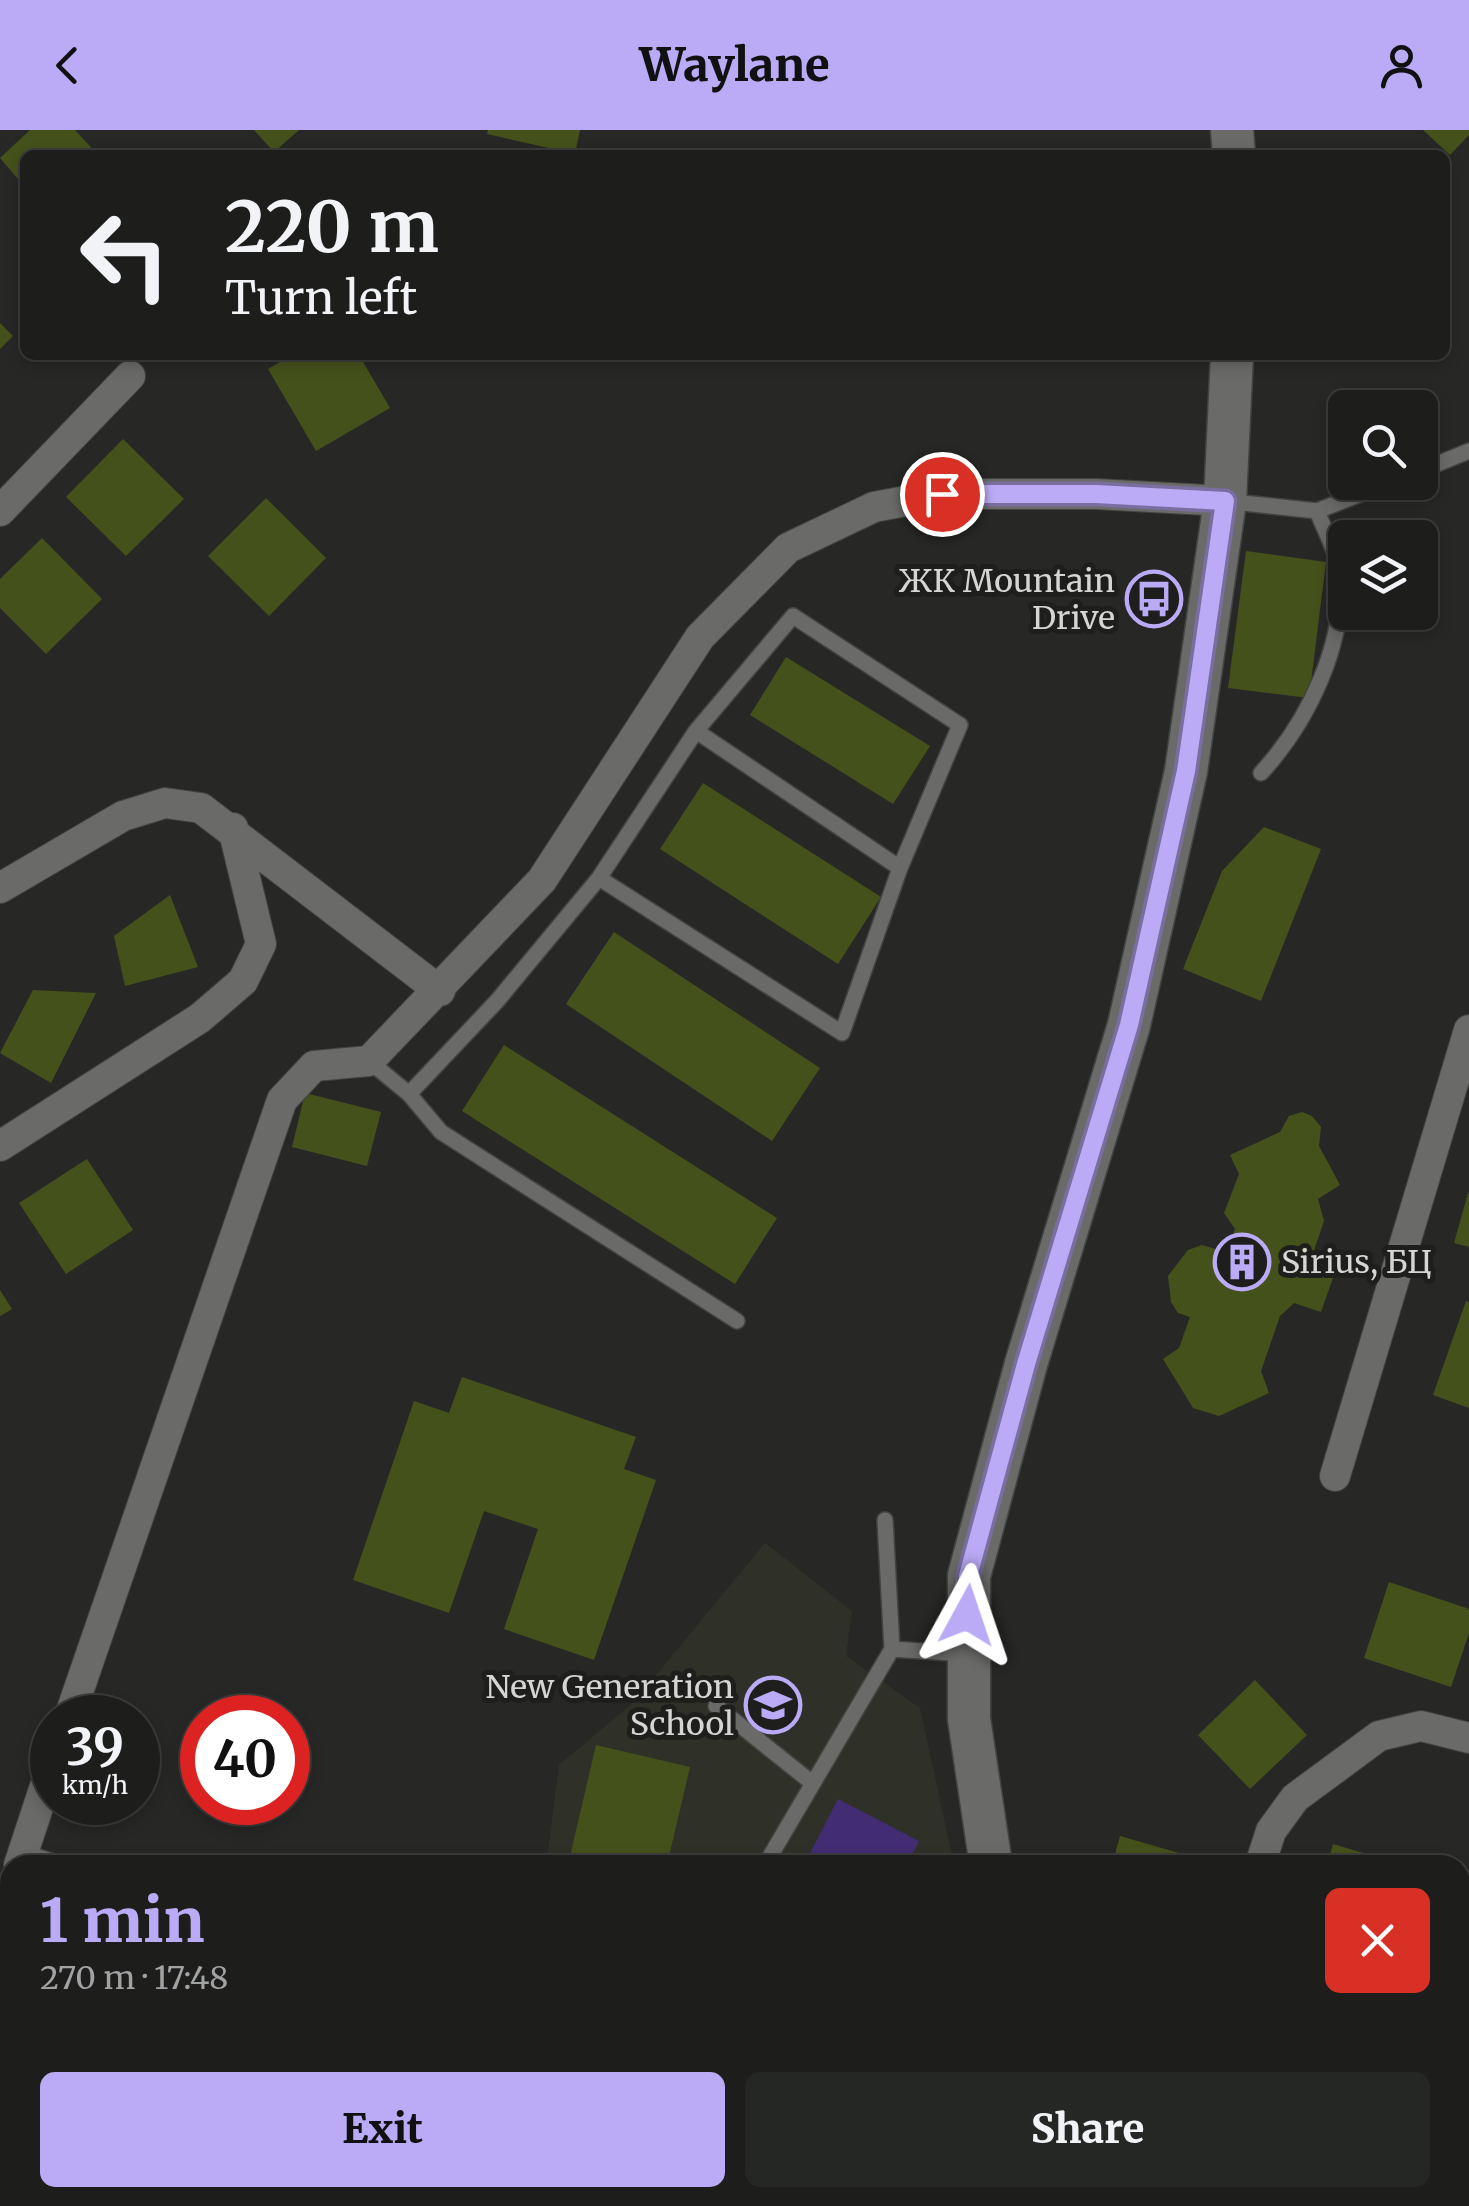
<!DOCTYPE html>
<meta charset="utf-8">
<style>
:root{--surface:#1d1e1c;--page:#252725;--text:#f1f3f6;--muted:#a0a2a3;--line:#3b3c3b;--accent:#bbaaf6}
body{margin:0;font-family:Merriweather,serif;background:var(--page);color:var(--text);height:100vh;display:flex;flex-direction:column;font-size:38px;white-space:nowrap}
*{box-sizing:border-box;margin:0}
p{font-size:32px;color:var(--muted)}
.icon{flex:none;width:55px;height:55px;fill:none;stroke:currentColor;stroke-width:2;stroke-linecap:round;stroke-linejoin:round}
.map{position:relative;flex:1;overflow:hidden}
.side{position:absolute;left:0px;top:1725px;width:1470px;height:352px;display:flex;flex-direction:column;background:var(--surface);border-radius:30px 30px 0 0;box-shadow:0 5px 15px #0003,0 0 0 2px var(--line)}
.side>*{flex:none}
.guide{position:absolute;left:20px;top:20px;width:1430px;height:210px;border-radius:15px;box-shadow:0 5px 15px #0003,0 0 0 2px var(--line);background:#1d1e1c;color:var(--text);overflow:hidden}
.fabs{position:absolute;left:1328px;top:260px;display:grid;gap:20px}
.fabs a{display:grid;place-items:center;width:110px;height:110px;border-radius:15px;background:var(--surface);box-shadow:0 5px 15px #0003,0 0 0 2px var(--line);font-size:50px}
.speed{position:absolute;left:30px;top:1565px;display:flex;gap:20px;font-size:50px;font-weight:700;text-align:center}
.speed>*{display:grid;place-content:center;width:130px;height:130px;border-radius:50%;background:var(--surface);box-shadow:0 5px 15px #0003,0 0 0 2px var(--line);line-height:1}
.speed small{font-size:25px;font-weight:400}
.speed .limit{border:15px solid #d22;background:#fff;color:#111}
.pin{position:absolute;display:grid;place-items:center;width:85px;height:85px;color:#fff;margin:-42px;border:5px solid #fff;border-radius:50%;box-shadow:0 2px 10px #0007}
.me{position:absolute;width:110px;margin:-55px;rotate:5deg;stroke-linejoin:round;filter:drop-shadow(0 0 8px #0008)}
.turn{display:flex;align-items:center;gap:35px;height:210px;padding:0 40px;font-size:45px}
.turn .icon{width:130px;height:130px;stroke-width:2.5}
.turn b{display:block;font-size:70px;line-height:85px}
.round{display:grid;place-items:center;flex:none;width:105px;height:105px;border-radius:15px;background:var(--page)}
.headline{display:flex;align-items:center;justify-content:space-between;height:170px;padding:0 40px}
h1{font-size:60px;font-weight:800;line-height:75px;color:var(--accent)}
.button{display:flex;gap:20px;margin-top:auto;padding:20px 40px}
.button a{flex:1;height:115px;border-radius:15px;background:var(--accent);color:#111;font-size:40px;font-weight:800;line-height:115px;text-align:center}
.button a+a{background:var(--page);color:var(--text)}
header{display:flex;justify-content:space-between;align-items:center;height:130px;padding:0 40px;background:var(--accent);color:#111;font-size:45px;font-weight:800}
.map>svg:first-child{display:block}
.built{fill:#2f3128}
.green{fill:#422c73}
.building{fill:#45511b}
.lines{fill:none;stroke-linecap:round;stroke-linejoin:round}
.lane-casing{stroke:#434441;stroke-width:18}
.street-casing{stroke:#434441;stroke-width:32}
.secondary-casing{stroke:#434441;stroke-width:45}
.lane{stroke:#6a6b68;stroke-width:15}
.street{stroke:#6a6b68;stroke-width:30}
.secondary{stroke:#6a6b68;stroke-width:42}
.route-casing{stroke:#7a6ea0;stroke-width:25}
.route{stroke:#bbaaf6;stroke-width:18}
.labels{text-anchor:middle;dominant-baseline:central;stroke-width:10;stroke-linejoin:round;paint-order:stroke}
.poi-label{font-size:32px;fill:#d5d5d3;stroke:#1e1f1c;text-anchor:end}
</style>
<header><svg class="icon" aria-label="back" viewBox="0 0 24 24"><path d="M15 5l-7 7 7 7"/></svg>Waylane<svg class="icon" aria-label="person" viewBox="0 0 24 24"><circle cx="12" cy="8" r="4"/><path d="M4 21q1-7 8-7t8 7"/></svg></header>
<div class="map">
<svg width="1469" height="2076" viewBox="0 0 1469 2076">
<rect width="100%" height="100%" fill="#272825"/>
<path class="built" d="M765,1413L852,1481L846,1526L920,1578L954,1735H546L559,1635L633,1573Z
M472,2068H887L881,2076H468Z"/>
<path class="green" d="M838,1669L919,1711L907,1735H804Z"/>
<path class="building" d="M30,0H75L98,25H25V57L0,28Z
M254,0H299L274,22Z
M488,0H580L575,24L487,4Z
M1423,0H1469V5L1450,25Z
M0,193L13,206L0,219Z
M292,225H359L390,278L316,321L268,239Z
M123,309L184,369L126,426L66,367Z
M266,368L326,428L269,486L208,426Z
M42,408L102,469L46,524L0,478V449Z
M1246,421L1326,432L1309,568L1228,558Z
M786,527L930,616L893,674L750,585Z
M703,653L881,767L838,834L660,719Z
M1264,697L1321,719L1261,871L1183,839L1222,741Z
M170,765L198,837L125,856L114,806Z
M614,802L820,938L772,1011L566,874Z
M33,860L96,863L51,953L0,923Z
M504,915L777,1088L735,1154L462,981Z
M305,963L381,982L367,1036L292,1017Z
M1302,982L1312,986L1321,997L1319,1016L1340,1055L1318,1069L1324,1091L1309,1135L1334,1145L1321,1182L1294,1173L1280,1186L1261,1241L1269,1263L1219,1286L1193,1278L1163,1229L1179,1218L1190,1187L1178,1183L1171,1172L1168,1146L1188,1120L1202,1115L1226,1122L1235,1099L1224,1083L1239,1044L1230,1025L1280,1002L1289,986Z
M87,1029L133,1100L66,1144L19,1073Z
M1468,1063H1469V1117L1454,1113Z
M0,1160L12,1179L0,1186Z
M1466,1171L1469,1172V1278L1433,1265Z
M462,1247L636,1307L624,1339L656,1350L594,1530L504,1499L538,1399L484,1381L449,1483L353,1450L414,1271L449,1283Z
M1389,1452L1469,1479V1503L1451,1557L1364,1528Z
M1255,1550L1307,1605L1250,1659L1198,1605Z
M596,1615L690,1637L667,1735H568Z
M1120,1706L1203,1730L1202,1735H1112Z
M1333,1714L1400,1734V1735H1327Z
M721,2068H813L811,2076H719Z"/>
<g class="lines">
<g class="lane-casing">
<path id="lane" d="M1420,341L1469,321
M1225,371L1317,381L1391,352
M696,601L900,738
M1261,643C1308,592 1348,511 1339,439C1336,420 1324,399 1317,381
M369,931L409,964L441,1002L737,1191
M409,964L497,871L599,748L696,601L793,486L960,595L900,738L842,903L599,748
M885,1390L892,1519
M716,1576L811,1652
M23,1722L63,1735
M765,1735L892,1519L966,1524
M0,2024L10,2027
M126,2068L151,2076
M497,2076L500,2068"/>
</g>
<g class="street-casing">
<path id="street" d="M0,381L130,246
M0,758L123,686L165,673L201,678L440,861
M0,1016L200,888L243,851L261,814L233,698
M1335,1346L1469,900
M69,1588L282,970L314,936L369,931L542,750L700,507L788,418L874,377L943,364H1096L1225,371
M19,1735L52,1635
M1260,1735L1271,1701L1295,1668L1379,1606L1421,1596L1469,1608
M0,1804L10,1768"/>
</g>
<g class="secondary-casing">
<path id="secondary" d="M1232,0L1234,25
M991,1735L969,1589V1446L1026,1234L1129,895L1186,641L1225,371L1232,225
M950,2076L951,2068"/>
</g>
<use href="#lane" class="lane"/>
<use href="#street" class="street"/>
<use href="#secondary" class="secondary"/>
</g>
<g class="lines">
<g class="route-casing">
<path id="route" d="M942,364H1096L1225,371L1186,641L1129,895L1026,1234L968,1446L967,1485"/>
</g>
<use href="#route" class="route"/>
</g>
<defs>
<g id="bus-ring" transform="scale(2.875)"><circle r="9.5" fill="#1e1f1c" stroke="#bbaaf6" stroke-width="1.5"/><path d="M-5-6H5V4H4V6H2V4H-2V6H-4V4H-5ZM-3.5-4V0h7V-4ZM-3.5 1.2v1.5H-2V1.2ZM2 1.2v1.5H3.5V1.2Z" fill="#bbaaf6"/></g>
<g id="building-ring" transform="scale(2.875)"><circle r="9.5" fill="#1e1f1c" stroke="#bbaaf6" stroke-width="1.5"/><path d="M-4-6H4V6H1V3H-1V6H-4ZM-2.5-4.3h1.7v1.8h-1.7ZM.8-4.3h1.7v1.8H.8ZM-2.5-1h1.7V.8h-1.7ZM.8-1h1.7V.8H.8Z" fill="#bbaaf6"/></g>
<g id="school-ring" transform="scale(2.875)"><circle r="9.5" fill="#1e1f1c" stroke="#bbaaf6" stroke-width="1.5"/><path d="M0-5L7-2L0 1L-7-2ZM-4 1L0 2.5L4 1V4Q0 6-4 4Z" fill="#bbaaf6"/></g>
</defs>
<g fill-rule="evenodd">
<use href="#bus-ring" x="1154" y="469"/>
<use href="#building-ring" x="1242" y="1132"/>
<use href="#school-ring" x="773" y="1575"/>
</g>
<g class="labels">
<g class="poi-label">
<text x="1115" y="451">ЖК Mountain<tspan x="1115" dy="37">Drive</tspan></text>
<text x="1281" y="1132" text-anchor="start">Sirius, БЦ</text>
<text x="734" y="1557">New Generation<tspan x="734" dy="37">School</tspan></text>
</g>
</g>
</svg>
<div class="fabs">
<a><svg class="icon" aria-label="search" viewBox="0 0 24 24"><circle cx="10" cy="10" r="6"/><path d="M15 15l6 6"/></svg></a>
<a><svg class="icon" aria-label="layers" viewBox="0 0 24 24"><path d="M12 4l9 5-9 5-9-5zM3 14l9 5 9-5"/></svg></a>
</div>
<div class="speed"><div>39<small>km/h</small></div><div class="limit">40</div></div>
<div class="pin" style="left:942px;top:364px;background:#d93025"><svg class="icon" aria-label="arrive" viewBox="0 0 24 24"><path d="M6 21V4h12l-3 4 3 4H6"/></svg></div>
<svg class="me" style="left:967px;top:1485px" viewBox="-20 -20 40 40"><path d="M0-17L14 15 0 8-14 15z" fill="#bbaaf6" stroke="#fff" stroke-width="4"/></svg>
<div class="guide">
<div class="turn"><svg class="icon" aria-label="left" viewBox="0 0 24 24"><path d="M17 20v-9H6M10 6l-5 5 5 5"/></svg><div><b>220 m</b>Turn left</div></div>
</div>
<section class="side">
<div class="headline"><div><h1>1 min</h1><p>270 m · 17:48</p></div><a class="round" style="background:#d93025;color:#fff"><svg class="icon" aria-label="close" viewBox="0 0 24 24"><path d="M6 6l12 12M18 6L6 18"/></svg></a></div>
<div class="button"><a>Exit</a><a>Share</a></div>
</section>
</div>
